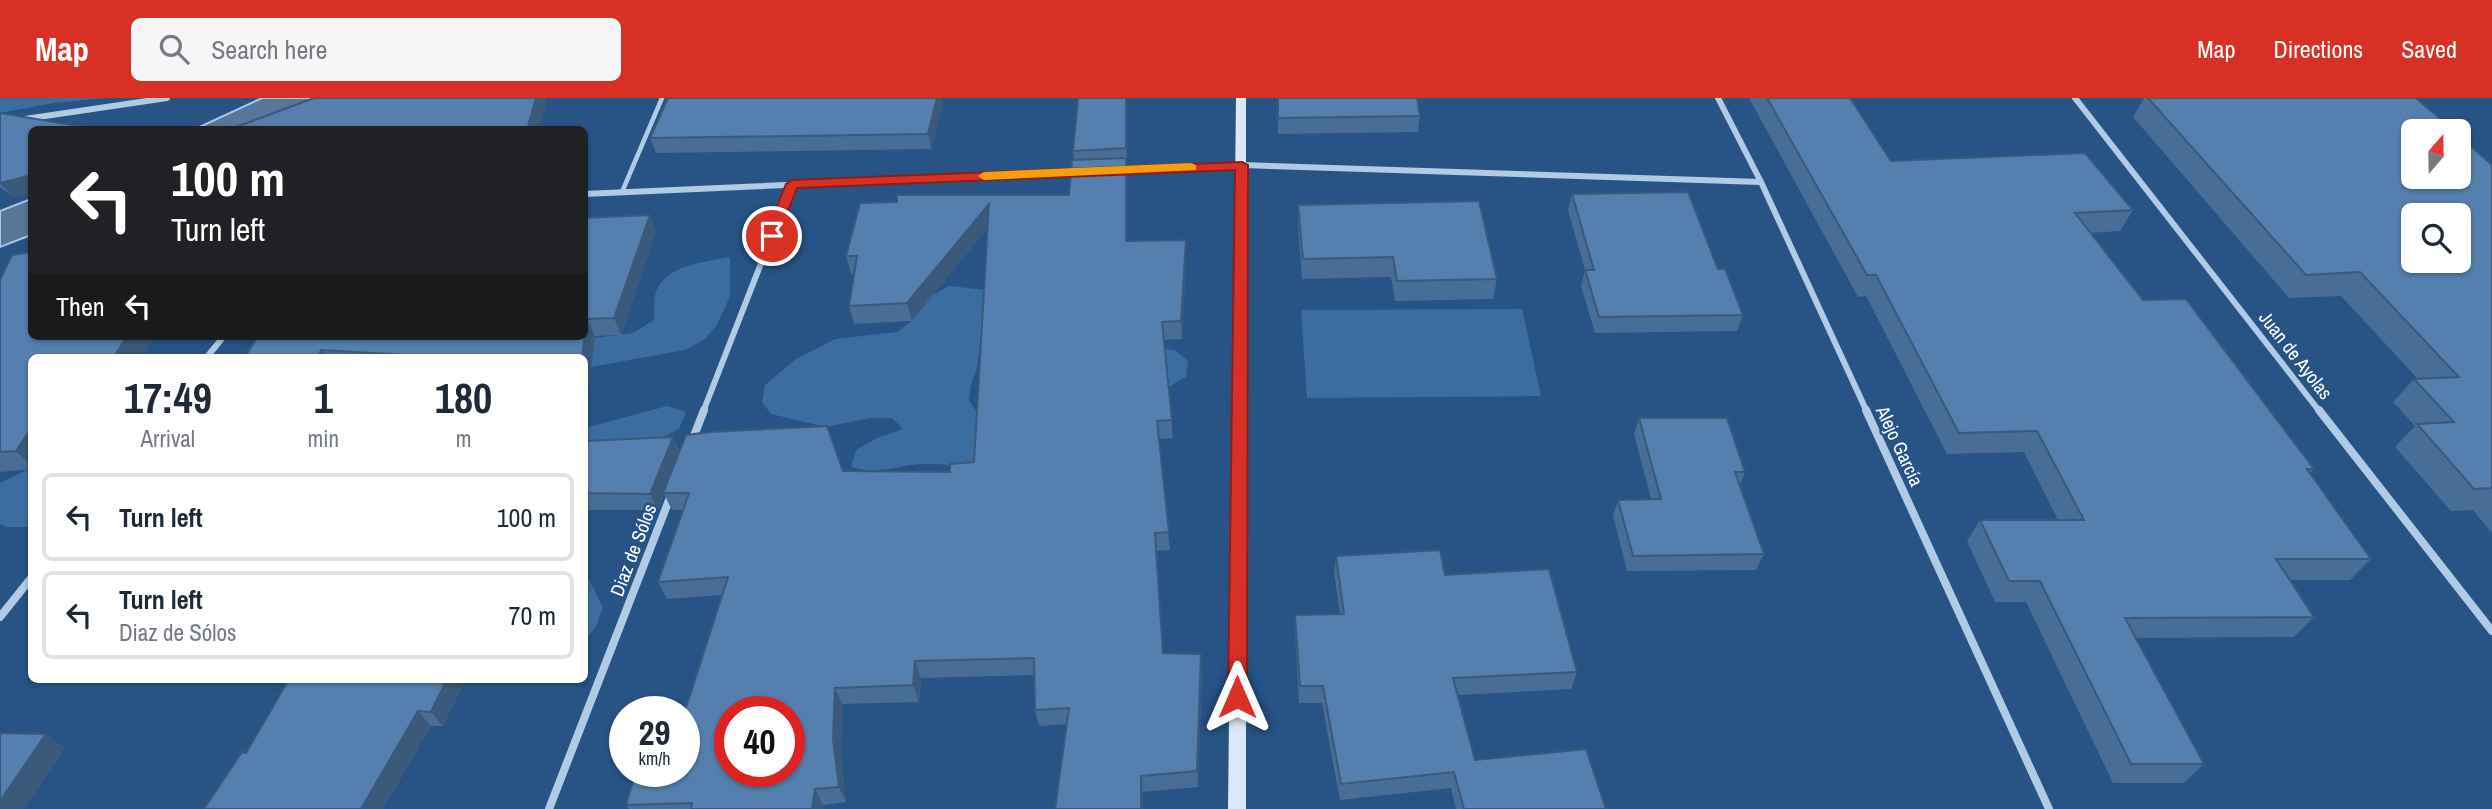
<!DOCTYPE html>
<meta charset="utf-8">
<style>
:root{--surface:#fff;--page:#f6f6f7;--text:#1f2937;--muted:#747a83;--line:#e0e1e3;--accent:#d93025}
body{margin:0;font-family:"Archivo Narrow",sans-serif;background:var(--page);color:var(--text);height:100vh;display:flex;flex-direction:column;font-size:26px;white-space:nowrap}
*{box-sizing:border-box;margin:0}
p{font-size:23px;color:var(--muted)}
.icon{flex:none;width:38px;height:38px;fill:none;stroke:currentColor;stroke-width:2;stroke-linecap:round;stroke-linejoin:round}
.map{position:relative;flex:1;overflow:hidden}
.details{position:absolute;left:28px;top:256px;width:560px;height:329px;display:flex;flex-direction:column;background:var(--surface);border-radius:10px;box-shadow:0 2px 5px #0004}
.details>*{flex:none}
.banner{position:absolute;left:28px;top:28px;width:560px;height:214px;border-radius:10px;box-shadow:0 2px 5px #0004;background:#202124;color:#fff;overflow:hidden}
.needle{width:46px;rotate:20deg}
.controls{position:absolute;left:2401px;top:21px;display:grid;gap:14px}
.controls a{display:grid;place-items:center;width:70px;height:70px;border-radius:10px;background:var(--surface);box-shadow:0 2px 5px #0004;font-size:35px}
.speed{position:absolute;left:609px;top:598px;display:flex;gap:14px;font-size:35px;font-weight:700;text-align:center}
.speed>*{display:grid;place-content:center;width:91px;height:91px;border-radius:50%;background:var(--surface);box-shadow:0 2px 5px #0004;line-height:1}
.speed small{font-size:18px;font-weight:400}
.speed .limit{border:10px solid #d22;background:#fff;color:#111}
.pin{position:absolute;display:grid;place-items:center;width:60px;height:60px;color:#fff;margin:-30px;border:4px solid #fff;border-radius:50%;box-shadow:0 2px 7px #0007}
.me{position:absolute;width:77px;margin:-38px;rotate:0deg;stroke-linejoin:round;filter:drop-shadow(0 0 5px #0008)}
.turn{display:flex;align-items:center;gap:24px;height:147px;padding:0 28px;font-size:32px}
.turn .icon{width:91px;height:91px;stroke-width:2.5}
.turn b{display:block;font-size:49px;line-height:60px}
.then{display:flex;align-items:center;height:66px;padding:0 28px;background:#0003;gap:14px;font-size:26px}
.eta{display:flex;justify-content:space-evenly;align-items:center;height:119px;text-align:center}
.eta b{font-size:42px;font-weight:700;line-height:49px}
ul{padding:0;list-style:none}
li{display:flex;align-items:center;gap:21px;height:88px;margin:0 14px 10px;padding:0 14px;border:4px solid var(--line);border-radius:10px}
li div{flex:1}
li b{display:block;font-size:26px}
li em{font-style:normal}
header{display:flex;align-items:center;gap:42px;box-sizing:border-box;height:98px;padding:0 35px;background:var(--accent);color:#fff}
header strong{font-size:33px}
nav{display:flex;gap:38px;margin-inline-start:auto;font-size:24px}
.search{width:490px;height:63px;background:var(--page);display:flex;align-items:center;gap:18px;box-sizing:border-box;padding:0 24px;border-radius:10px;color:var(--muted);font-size:26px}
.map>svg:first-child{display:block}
.green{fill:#3c6da1}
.water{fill:#577698;stroke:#a6c7e8;stroke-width:2}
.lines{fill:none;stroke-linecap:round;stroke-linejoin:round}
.lane{stroke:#b1cbe7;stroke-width:4.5}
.street-far1{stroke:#b1cbe7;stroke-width:6}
.street{stroke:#b1cbe7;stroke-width:8}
.secondary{fill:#dbe8f7;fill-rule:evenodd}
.wall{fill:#486d96}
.shaded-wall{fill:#3b597a}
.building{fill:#547fae;stroke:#3b597a;stroke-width:2;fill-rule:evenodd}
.route{fill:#d93025;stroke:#8d1f18;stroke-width:2}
.slow{fill:#f59e0b}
.labels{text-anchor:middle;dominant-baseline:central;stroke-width:5;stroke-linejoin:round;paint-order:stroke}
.street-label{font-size:19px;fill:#fff;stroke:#275385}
</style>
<header>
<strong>Map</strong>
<div class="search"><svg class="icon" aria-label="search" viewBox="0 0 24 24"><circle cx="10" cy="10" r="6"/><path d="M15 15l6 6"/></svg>Search here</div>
<nav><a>Map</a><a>Directions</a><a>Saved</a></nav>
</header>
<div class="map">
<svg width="2492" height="711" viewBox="0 0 2492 711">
<rect width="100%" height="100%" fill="#275385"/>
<path class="green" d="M0,0H106L54,5L0,15Z
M730,159V198L717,227L705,241L685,252L585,270L584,259H442L633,235L654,222C655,214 653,202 656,194C667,166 705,164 730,159Z
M949,188L995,193L981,237L977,270L971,287L969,302L978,316L1150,249L1175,252L1188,263L1186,279L1170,288L1128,293L965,369C950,367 937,365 921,366C894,368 879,377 851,369L856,352L877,340L903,331L892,320H870L826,329L771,316L762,304L765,287L796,261L835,241L897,234L912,223L919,210L933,197Z
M1522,211L1541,298L1307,300L1301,212Z
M667,308L686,314L679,331L656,343L585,359V330Z
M31,370V429H7L0,426V385Z
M585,473L603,510L595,530L585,542Z"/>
<path class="water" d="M262,0H348L259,31L193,32Z
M31,101V137L0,149V113Z"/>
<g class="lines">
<path class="lane" d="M622,94L662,0"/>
<path class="street-far1" d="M1718,0L1761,84L1867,314
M2075,0L2320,314
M25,21L167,0
M1118,73L1242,67L1761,84
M584,96L1078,74
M207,259L224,238
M703,314L792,86"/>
<path class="street" d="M1866,312L2049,711
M2319,312L2492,533
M692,343L704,312
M0,519L32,479
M549,711L671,397"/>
<path class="secondary" d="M1236,0H1246V711H1228Z"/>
</g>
<path class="wall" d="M1278,0L1420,18L1418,34L1278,36Z
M1749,0H1850L1891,63L2133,112L2120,133L2090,135L2143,202L2314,371L2310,375L2371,461L2350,482H2289L2314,519L2294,539L2136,540L2204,666L2184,685H2113L2026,504H1995L1967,443L1980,422H2058L2024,354L1947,356L1866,198L1858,199Z
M2144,0H2416L2492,67V435L2473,412L2451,413L2395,349L2415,328L2393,304L2414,281H2418L2341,198L2289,200L2133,19Z
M943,6L931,51L656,55L650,40Z
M1127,11V143L1186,142V160L1182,241L1164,242L1173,340L1159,341L1170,452L1157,453L1163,555L1201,556L1202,573L1198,689L1143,694V711H1055L1067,626L1039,628L1035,612V577L921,580L919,604L842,606L841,657L846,704L823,707L822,711H629L626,707L684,674L722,497L667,501L658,484L683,412H672L664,396L658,412H584V343L673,339L680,354L843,373L950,374L974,364L988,129L912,223L854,226L849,208L854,176H851L846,158L1069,97L1074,62L1073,53Z
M0,15L32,32V94L13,99L0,89Z
M1572,96L1718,171L1743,217L1737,233L1595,235L1581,188L1585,172L1568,112Z
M1298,107L1497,181L1493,201L1395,203L1391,179L1302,181L1298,127Z
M584,120L656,133L621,237L595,238L584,331V259H245Z
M0,182L32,238H154L141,259H32V371L0,374Z
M1639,320L1745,374L1740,387L1764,456L1756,472L1627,473L1613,418L1618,402L1651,401L1634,336Z
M1336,458L1445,477L1577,574L1571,591L1458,597L1475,662L1606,711H1456L1451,690L1340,702L1322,605H1299L1295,534V517L1340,516L1334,475Z
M289,581H466L443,628H431L383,711H204L246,655Z"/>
<path class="shaded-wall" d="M536,0H548L539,32H527Z
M937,0H941L943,6L931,51L928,36Z
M1126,0L1127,11V66L1126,50Z
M1126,60L1127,78V161L1126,143Z
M32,77V94L13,99L0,85Z
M989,106L992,124L912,223L907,205Z
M650,117L656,133L621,237L614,220Z
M1186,142V160L1182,241L1181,223Z
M587,221L595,238L584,331V259H582Z
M127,238H154L141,259H114Z
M321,252L326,259H318Z
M32,329V368L16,353Z
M673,339L680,355L663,395L664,396L658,412L650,396Z
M1201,556L1202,573L1198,689L1197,673Z
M915,563L921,580L919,604L913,587Z
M447,581H466L443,628L431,614Z
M835,590L842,606L841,657L846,704L839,689L833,641Z
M418,613L431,628L383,711H361Z
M46,636L65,650L24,711H0V703Z
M1141,678L1143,694V711H1141Z
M815,691L823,707L822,711H812Z"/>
<path class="building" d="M314,0H536L527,32H228Z
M668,0H937L928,36L650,40Z
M1078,0H1126V50L1073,53Z
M1278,0H1417L1420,18L1278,20Z
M1767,0H1850L1891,63L2085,55L2133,112L2075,115L2143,202L2186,201L2314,371H2307L2371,461H2276L2314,519L2125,520L2204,666H2131L2040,483H2009L1980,422H2084L2037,333L1959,335L1876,177H1867Z
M2148,0H2416L2454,33H2413V79H2459V38L2492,67V390L2474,391L2417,326L2454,324L2414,281L2459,279L2360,174L2306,177ZM2413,117H2459V163H2413Z
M0,15L102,32H32V77L0,85Z
M1126,60V143L1186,142L1181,223L1162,224L1172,322L1157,323L1169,434L1155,435L1163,555L1201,556L1197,673L1141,678V711H1055L1069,610L1035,612L1034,560L915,563L913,587L835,590L833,641L839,689L815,691L812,711H691L692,705L626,707L636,674H684V616L728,479L658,484L689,395H663L686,337L710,334L827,328L843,373L950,374V366L974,364L989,106L907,205L849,208L857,158H846L860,105L897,104V97H1069L1072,62ZM730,614H789V674H730Z
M1688,94L1718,171H1725L1743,217L1599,219L1585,172H1594L1572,96Z
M1479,103L1497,181L1397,183L1393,159L1303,161L1298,107Z
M650,117L614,220L587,221L582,259H501V257L423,258L321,252L318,259H245L258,238H584V120Z
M32,154V238H127L114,259H32V329L16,353L0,354V182L12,157Z
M1639,320H1727L1745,374H1735L1764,456L1633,458L1618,402L1661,401Z
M673,339L650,396L584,395V343Z
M1440,452L1445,477L1549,471L1577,574L1453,580L1475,662L1586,651L1606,711H1464L1454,674L1341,686L1323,588H1300L1295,517L1344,516L1336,458Z
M289,581H447L431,614L418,613L361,711H204L242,654L246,655Z
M0,635L46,636L0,703Z"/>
<path class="route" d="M1242,64L1248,67L1247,599L1244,605L1237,607L1231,605L1228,599L1235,72L797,90L777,141L772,143L765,138L786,86L792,82Z"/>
<path class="slow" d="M1191,65L1196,67V72L984,82L978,78L984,74Z"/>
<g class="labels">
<g class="street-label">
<text transform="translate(2296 257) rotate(52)">Juan de Ayolas</text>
<text transform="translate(1900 348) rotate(65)">Alejo García</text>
<text transform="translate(633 452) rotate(-69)">Diaz de Sólos</text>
</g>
</g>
</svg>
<div class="controls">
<a><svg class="needle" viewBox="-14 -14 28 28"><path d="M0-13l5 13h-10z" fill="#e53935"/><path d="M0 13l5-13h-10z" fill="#747a83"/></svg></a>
<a><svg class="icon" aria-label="search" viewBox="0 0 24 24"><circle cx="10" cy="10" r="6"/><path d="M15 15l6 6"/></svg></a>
</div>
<div class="speed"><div>29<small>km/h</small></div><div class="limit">40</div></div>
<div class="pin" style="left:772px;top:138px;background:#d93025"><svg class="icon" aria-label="arrive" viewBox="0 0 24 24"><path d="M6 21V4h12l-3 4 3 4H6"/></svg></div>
<svg class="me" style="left:1237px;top:599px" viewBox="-20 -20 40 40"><path d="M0-17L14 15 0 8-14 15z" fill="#d93025" stroke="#fff" stroke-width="4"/></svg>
<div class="banner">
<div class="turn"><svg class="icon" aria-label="left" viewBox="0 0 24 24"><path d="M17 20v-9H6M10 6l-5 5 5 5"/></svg><div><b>100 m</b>Turn left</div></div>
<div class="then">Then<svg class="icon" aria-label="left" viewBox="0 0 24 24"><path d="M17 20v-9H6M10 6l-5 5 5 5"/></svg></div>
</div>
<section class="details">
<div class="eta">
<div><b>17:49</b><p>Arrival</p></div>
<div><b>1</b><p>min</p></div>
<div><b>180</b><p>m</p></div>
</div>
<ul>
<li><svg class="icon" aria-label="left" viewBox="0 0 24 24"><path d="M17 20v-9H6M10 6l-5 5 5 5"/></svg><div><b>Turn left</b></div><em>100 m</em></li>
<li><svg class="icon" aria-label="left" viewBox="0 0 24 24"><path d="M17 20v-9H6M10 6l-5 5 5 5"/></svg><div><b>Turn left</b><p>Diaz de Sólos</p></div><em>70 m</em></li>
</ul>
</section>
</div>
